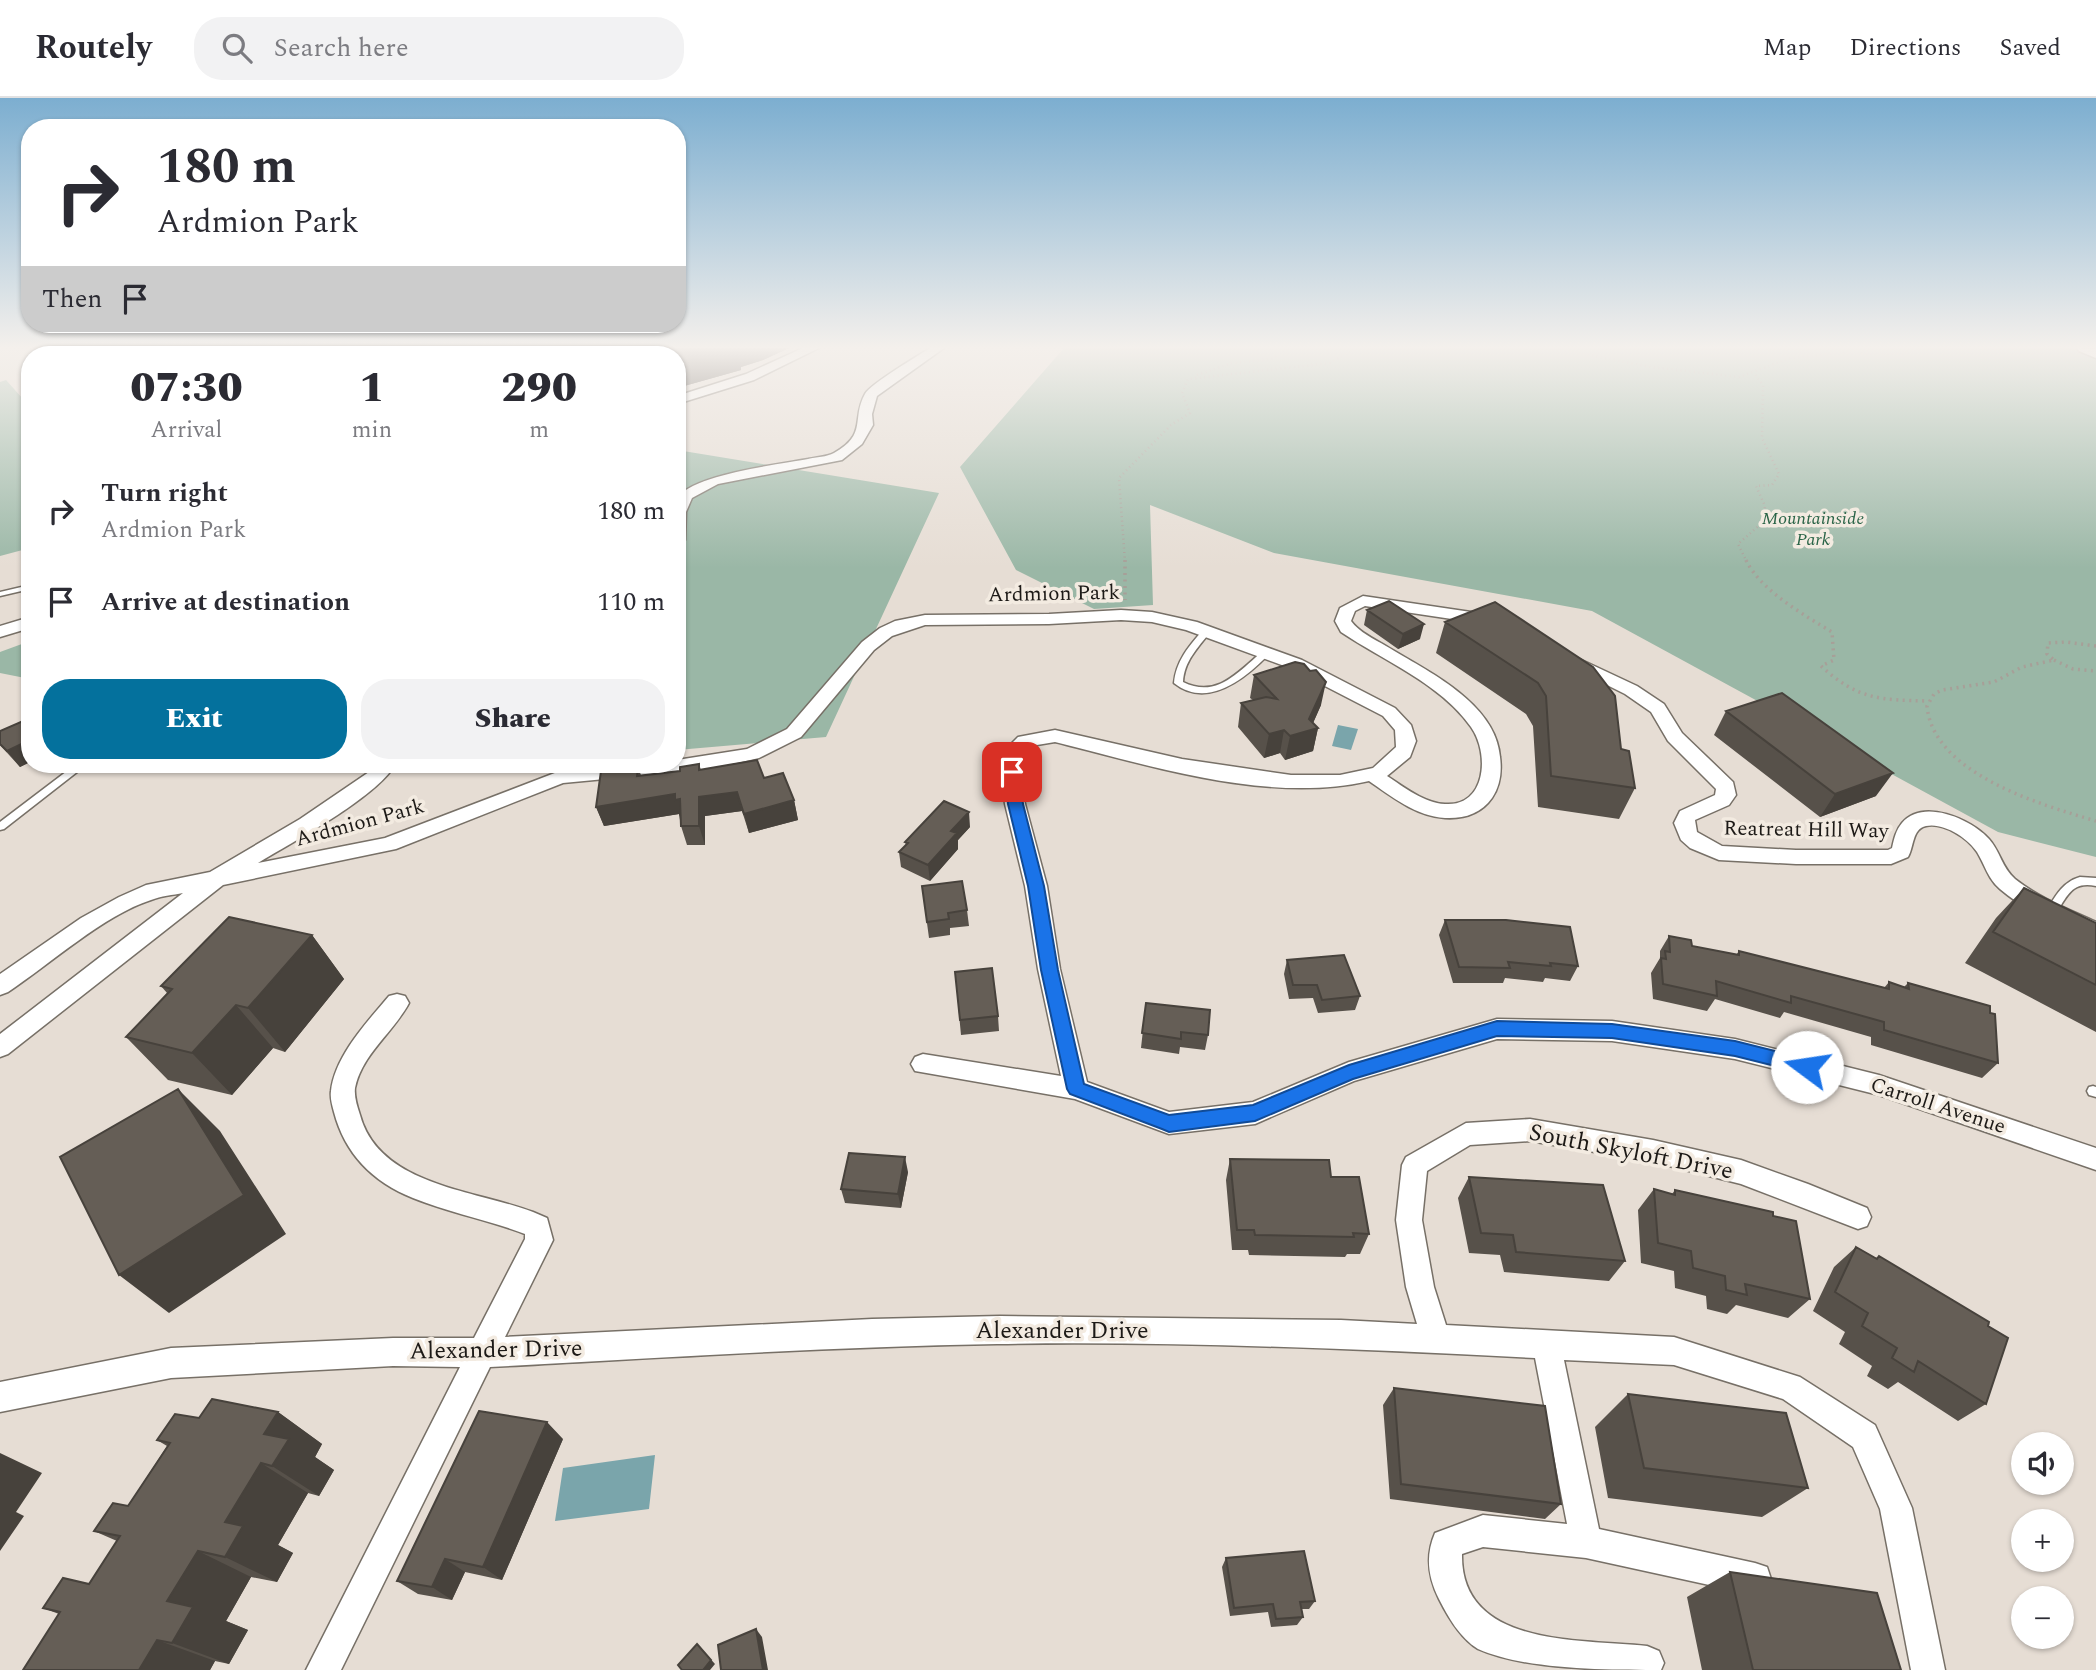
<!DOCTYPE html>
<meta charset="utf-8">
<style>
:root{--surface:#fff;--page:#f2f2f3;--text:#2b2b33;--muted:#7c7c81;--line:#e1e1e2;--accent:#04719d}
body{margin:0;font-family:Spectral,serif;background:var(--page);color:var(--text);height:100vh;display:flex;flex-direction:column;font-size:26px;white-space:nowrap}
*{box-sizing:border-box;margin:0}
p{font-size:23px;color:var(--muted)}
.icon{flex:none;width:38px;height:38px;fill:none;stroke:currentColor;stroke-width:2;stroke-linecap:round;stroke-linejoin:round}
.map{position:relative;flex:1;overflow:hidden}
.sheet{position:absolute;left:21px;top:248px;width:665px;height:427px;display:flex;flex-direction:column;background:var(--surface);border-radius:28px;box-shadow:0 2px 5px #0004}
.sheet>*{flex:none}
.top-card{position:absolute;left:21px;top:21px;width:665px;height:214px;border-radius:28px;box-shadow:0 2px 5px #0004;background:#fff;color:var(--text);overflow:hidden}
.controls{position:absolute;left:2011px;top:1334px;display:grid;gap:14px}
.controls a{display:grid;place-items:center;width:63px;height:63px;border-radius:50%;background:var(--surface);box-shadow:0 2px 5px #0004;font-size:35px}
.pin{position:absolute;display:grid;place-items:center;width:60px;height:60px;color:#fff;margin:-30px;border-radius:14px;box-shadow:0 4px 10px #0006}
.me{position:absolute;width:77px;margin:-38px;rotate:284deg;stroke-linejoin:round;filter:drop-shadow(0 0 5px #0008)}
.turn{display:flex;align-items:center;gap:24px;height:147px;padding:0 21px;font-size:32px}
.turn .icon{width:91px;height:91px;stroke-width:2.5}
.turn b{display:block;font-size:49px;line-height:60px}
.then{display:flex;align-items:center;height:66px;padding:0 21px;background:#0003;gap:14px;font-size:26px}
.eta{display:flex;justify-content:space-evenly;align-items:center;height:119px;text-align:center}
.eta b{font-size:42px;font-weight:800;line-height:49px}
.action{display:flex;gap:14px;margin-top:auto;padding:14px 21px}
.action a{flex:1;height:80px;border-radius:28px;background:var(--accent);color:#fff;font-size:28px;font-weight:800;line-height:80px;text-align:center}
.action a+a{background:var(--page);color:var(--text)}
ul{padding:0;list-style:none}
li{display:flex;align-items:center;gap:21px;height:91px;padding:0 21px}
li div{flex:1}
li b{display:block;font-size:26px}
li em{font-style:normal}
header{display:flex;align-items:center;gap:42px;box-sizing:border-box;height:98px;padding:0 35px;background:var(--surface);border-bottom:2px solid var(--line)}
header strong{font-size:33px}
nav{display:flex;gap:38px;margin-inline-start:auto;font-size:24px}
.search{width:490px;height:63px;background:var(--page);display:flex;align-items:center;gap:18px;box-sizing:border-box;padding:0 24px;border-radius:28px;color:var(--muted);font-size:26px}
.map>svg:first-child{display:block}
.green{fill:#9ab7a6}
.water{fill:#7aa5ab}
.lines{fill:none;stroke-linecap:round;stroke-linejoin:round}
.lane-casing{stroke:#777067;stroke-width:3}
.street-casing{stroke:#777067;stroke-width:3}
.path-far1{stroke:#a79f98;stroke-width:2.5;stroke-dasharray:1 3.5;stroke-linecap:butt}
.path{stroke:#a79f98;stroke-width:3.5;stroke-dasharray:2 4.5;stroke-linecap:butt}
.lane{fill:#fff;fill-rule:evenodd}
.street{fill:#fff;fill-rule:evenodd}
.wall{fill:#57514a}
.shaded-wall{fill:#47423c}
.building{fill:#655e56;stroke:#47423c;stroke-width:2}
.route{fill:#1a73e8;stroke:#114b97;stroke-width:2}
.labels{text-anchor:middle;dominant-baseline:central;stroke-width:7;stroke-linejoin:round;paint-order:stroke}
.far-park-label{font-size:18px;font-style:italic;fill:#2a6447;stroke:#f3ebe1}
.street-label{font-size:21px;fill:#1d1a17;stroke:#f3ebe1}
.near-street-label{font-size:24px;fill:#1d1a17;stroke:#f3ebe1}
</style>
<header>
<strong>Routely</strong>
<div class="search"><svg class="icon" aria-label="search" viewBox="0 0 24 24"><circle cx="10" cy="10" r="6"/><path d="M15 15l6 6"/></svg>Search here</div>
<nav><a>Map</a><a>Directions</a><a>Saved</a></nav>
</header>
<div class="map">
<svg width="2096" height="1572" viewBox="0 0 2096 1572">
<rect width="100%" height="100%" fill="#e6ddd4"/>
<path class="green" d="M97,250H651L630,257H86Z
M1064,250H2072L2096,261V759L1998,734L1592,513L1274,455L1150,407L1153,507L1094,511L1016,472L960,369Z
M6,282L23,301L30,300V450L0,458V284Z
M677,352L939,395L826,639L677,652Z
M30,543V581L0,575V554Z"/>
<path class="water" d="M1338,627L1358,631L1351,652L1332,648Z
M655,1357L649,1411L555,1423L563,1370Z"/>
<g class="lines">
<g class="lane-casing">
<path id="lane" d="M30,487V491L0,498V494Z
M1206,531L1210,534C1198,550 1184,563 1183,584C1217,601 1238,574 1263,553H1269L1270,555C1246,580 1208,612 1174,585C1176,563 1189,548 1203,532Z
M75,667H86L4,731L0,732V724Z
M2080,779L2096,780V788C2072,783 2068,797 2056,815H2048L2047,812C2056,797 2063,784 2080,779Z
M2093,988L2096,989V999L2089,997L2087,993L2089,989Z"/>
</g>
<g class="street-casing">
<path id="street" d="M803,250H819L754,282L677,306V298L746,276Z
M930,250H944L877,298L872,316L873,327L862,346L842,362L718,386L692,400L686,414L685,442L677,446V401C689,377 781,366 808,361C816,359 827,359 834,355C868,336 851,321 865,296C870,286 918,258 930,250Z
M2077,250L2096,251V260L2079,253Z
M1363,498L1498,518L1500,522L1492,527L1365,508L1355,513L1351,523C1359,534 1374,541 1386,548C1427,573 1496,605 1500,659C1502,674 1500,688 1492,700C1481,716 1463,721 1445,720C1416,718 1392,699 1369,683C1269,706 1152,668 1055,644L1031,648L1021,658L1018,665L1025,706L1047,788L1060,871L1087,984L1169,1014L1253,1004L1349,964L1497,921L1612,923L1735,941L1879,977L2096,1050V1072L1879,997L1735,961L1612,943L1497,941L1354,983L1255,1026L1169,1036L1075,1001L915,973L911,966L915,959L923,956L1061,978L1038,871L1025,788L1005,706L1000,665L1005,652L1018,639L1055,632L1182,661L1291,677H1340L1373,670L1396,649L1395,632L1383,618L1290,570L1186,532L1152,524L1121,522L1049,526L925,527L892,538L874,552L801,639L759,660L710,671L563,685L396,751L223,787L8,956L0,959V936L183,795C173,797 161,798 151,802C104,817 50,866 8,894L0,897V876L81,820L119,799L146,787L210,774L300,721L369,674L376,667H395C375,700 293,744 258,765L385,740L560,673L623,667H677V662L747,651L787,631L862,544L880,530L895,523L925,517L1049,516L1121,512L1152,514L1197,524L1302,562L1395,610L1411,627L1416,643L1410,659L1387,678C1404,689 1424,705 1445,706C1486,709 1490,656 1471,629C1441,586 1384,563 1341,534L1335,523L1340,510Z
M30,519V530L0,539V528Z
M1573,558L1637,588L1664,606L1682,635L1733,684L1736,697L1729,707L1695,722L1697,734L1722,748L1796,752H1888L1892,750C1894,741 1896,732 1902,725C1923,700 1971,721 1989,741C2000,753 2002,770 2015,781C2039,800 2068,811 2096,824V841C2063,831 2026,813 2000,791C1988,781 1985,767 1977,754C1968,740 1943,724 1926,728C1912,731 1914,749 1908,759L1891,766H1796L1719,762L1690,750L1681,742L1674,725L1680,713L1715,697L1716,691L1668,643L1651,614L1625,596L1567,567L1564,563L1567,559Z
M397,896L405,898L409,905C393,935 362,956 355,990C354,999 357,1008 360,1017C379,1088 476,1092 533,1114L547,1120L553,1142L505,1239L872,1221L1000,1218L1341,1222L1417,1226L1406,1189L1396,1122L1402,1067L1406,1059L1466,1025L1530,1021L1653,1042L1741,1062L1808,1086L1867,1110L1871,1119L1867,1128L1858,1131L1741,1086L1653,1064L1530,1043L1470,1047L1427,1073L1422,1122L1434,1189L1446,1227L1674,1239L1800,1279L1875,1327L1912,1410L1945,1572H1911L1880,1411L1853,1349L1783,1301L1674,1267L1564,1262L1599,1431L1755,1465L1767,1469L1771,1481L1767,1493L1755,1497L1586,1460L1483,1449L1462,1456C1460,1550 1582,1541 1647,1548L1659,1553L1664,1565L1661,1572C1607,1572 1525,1572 1478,1551C1460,1540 1448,1519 1439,1501C1428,1479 1425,1458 1435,1435L1483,1417L1567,1426L1535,1260C1357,1251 1176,1243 997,1246C828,1249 659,1260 490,1269L341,1572H306L460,1269L393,1268L171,1280L0,1314V1284L171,1250L393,1240H474L525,1141V1136C489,1122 450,1115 413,1100C373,1084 345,1056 334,1014C332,1007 330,1000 331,993C335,958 367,924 389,898Z"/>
</g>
<path class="path-far1" d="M1552,250L1651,269L1739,279L1790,260L1837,255L1904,256L1908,250
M1197,277L1232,265L1271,261L1289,250
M1125,464L1119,380L1171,327L1190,315L1182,295L1188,281L1330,265L1355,250
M1747,464L1738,446L1763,424L1765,408L1756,388L1772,387L1779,376L1762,340L1763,287L1754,275"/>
<path class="path" d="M1125,462V502
M1746,462C1760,492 1804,517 1832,534L1834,562L1821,568C1858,602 1881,602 1929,603
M2096,548L2066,544L2048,545L2047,556L2054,562L2022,569L1994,584L1942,592L1934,596L1927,608C1933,676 2042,707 2096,723
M2054,562L2073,571L2096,573"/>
<use href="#lane" class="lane"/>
<use href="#street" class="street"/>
</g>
<path class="wall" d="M571,250H789L763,262L741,269V272L677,290V257H573Z
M1495,504L1621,651L1635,690L1619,721L1538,709L1533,628L1526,616L1436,555L1445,524Z
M1367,512L1420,541L1398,551L1364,527Z
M1254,577L1321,607L1313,625L1318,630L1313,653L1285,662L1280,655L1264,660L1238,629L1241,605L1253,602L1250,600Z
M1726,613L1876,698L1820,719L1714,637Z
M30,620V664L20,669L0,647V633Z
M699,666L701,672L764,680L794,702L798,722L749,735L742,713L705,718V747H687L681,728L679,716L604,728L596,709L638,670L641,677L680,673Z
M970,729L958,742V751L930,783L901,769L899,754L906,747L905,744Z
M922,788L967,812L969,828L950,830V837L929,840Z
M2024,790L2096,825V934L1965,865L1996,820Z
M1445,822L1578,868L1570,883L1545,880L1543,884L1505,880L1503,885H1453L1439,837Z
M312,837L344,881L285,954L273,950L232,997L168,982L126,939L167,895L161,888Z
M1669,838L1692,848L1736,857L1739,853L1884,890L1889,884L1904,889L1908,885L1990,915L1998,965L1982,980L1871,947V939L1784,914L1780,920L1715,901L1707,913L1653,901L1651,875L1660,860V853Z
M1287,862L1360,898L1355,912L1318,915L1313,900L1289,901L1284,876Z
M955,874L998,918L999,933L961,937Z
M1146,905L1208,937L1205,952L1180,949L1179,956L1141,950Z
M1230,1061L1331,1079L1369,1136L1360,1156H1347L1345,1159L1249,1157L1248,1152H1232L1226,1082Z
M908,1074L901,1110L845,1105L841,1091Z
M1469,1079L1625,1163L1609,1183L1504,1174L1500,1157L1469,1155L1458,1100Z
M1654,1091L1672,1096L1675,1092L1773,1118L1810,1201L1788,1220L1736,1207L1727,1216L1707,1211L1706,1198L1675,1190L1674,1173L1641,1165L1638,1112Z
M1856,1149L1876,1160L1879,1158L1988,1228L1986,1306L1958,1323L1898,1284L1888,1291L1867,1278L1872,1268L1839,1246L1845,1234L1813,1213L1834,1169Z
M1394,1290L1561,1406L1545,1421L1390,1401L1383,1307Z
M1628,1296L1808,1390L1762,1419L1608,1400L1595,1329Z
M278,1314L322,1346L315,1359L334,1372L319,1398L308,1395L278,1447L293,1455L277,1484L251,1479L226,1523L248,1532L229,1566L215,1563L210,1572H23L59,1516L43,1510L89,1486L117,1443L94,1433L128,1408L167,1348L157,1342L199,1320Z
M563,1341L502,1482L465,1474L452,1502L418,1496L397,1483Z
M1226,1460L1315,1503L1309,1511H1301L1303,1519L1297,1527L1271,1529L1268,1514L1230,1518L1222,1469Z
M1730,1474L1901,1572H1702L1687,1499Z"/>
<path class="shaded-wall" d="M671,250H789L763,262L741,269V272L677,290V257H646Z
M1424,526L1420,541L1398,551L1403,536Z
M1326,584L1321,607L1310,632L1318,630L1313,653L1285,662L1290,638L1309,621Z
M1284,632L1280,655L1264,660L1269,636Z
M30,642V664L20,669L7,653Z
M1893,675L1876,698L1820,719L1835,696Z
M737,694L742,713L705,718V747L699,728V699Z
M675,696L680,701L681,721L679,716L604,728L596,709Z
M794,702L798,722L749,735L744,716Z
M969,714L970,729L958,742V751L930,783L928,767L951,733Z
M312,837L344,881L285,954L248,910Z
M236,907L273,950L232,997L192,955Z
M178,991L220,1033L286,1136L169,1215L119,1177Z
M905,1059L908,1074L901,1110L898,1096Z
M278,1314L322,1346L315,1359L334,1372L319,1398L272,1368L264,1336Z
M547,1324L563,1341L502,1482L483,1469Z
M0,1355L42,1375L16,1414L24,1418L0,1453Z
M261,1365L308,1395L278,1447L293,1455L277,1484L225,1459V1424Z
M198,1453L251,1479L226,1523L248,1532L229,1566L172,1545L167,1503Z
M445,1461L465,1474L452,1502L432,1489Z
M756,1531L762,1539L768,1572H763Z
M157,1542L215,1563L210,1572H139Z
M697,1546L715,1566L710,1572H703Z"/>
<path class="building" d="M578,250H671L646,257H647H586Z
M1389,503L1424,526L1403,536L1367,512Z
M1495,504L1593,569L1615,598L1621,651L1629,653L1635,690L1551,678L1546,598L1538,585L1445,524Z
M1295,564L1304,566L1310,573L1316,572L1326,584L1309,621L1318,630L1290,638L1284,632L1269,636L1241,605L1266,599L1277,601L1254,577Z
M1782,595L1893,675L1835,696L1726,613Z
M30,620V642L7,653L0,646V633Z
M757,662L764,680L783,675L794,702L744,716L737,694L699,699V728H681L680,701L675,702V696L596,709L601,673L638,670L637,678L680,673V669L699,666V672Z
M944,703L969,714L951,733L957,735L928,767L899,754L908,745L905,744Z
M962,783L967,812L948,815L949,821L927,824L922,788Z
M2024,790L2096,825V887L1993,834Z
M229,819L312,837L248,910L236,907L192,955L126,939L172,891L161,888Z
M1445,822H1506L1570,829L1578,868L1550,865L1551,868L1508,864L1510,870L1459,869Z
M1669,838L1691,842L1692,848L1739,857V853L1889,891V884L1909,891L1908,885L1990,908V915L1995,916L1998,965L1884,932V924L1791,898V905L1716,883L1717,898L1663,886L1661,860L1666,861L1665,853L1670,854Z
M1344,857L1360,898L1322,902L1317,887H1293L1287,862Z
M992,870L998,918L960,922L955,874Z
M1146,905L1210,912L1208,937L1181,934V941L1142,935Z
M178,991L244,1097L119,1177L60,1059Z
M849,1055L905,1059L898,1096L841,1091Z
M1230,1061L1329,1062L1331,1079H1359L1369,1136L1353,1135L1354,1139L1255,1137L1254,1132H1237Z
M1469,1079L1603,1087L1625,1163L1516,1154L1513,1137L1481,1135Z
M1654,1091L1675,1097V1092L1773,1114V1118L1796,1123L1810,1201L1745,1186L1747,1197L1726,1192L1725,1178L1693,1170L1691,1153L1658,1145Z
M1856,1149L1877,1161L1879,1158L1989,1224L1988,1228L2008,1240L1986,1306L1918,1263L1914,1274L1892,1260L1897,1250L1862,1228L1868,1215L1835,1194Z
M1394,1290L1545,1308L1561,1406L1401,1386Z
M1628,1296L1786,1315L1808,1390L1644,1370Z
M212,1301L278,1314L264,1336L289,1341L272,1368L261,1365L225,1424L243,1428L225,1459L198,1453L167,1503L193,1509L172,1545L157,1542L139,1572H23L60,1514L43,1510L63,1480L89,1486L120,1438L94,1433L113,1405L128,1408L170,1345L157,1342L175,1316L199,1320Z
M479,1313L547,1324L483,1469L445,1461L432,1489L397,1483Z
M1304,1453L1315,1503L1300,1504L1303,1519L1276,1521L1273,1506L1234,1510L1226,1460Z
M1730,1474L1877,1495L1901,1572H1753Z
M756,1531L763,1572H721L718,1547Z
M697,1546L711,1562L703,1572H682L678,1567Z"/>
<linearGradient id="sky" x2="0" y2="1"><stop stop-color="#7caed0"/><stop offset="0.53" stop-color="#f4f0ec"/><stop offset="1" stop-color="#f4f0ec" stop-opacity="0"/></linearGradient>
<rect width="2096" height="470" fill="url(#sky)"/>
<path class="route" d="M1012,669L1019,674L1023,706L1044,788L1058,872L1084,986L1169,1017L1253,1007L1349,967L1497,923L1612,926L1735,943L1807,961L1814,963L1816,969L1814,974L1807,976L1735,958L1612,940L1497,938L1353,981L1255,1023L1169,1034L1162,1031L1070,996L1067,991L1041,872L1028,788L1008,706L1005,674Z"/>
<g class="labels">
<g class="far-park-label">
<text x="1813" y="420">Mountainside<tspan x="1813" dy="21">Park</tspan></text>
</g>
<g class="street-label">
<text transform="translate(1054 496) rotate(-1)">Ardmion Park</text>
<text transform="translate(360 725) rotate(-15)">Ardmion Park</text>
<text transform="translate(1806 732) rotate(1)">Reatreat Hill Way</text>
<text transform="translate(1938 1008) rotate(18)">Carroll Avenue</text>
</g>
<g class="near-street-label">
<text transform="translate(1631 1054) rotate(11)">South Skyloft Drive</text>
<text x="1062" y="1233">Alexander Drive</text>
<text transform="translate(496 1252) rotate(-1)">Alexander Drive</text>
</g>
</g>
</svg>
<div class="controls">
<a><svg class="icon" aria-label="sound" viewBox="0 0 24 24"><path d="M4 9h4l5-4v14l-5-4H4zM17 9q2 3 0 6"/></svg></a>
<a>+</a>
<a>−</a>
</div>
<div class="pin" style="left:1012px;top:674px;background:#d93025"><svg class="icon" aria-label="arrive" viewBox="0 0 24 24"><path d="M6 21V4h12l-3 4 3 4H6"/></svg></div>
<svg class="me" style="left:1807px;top:969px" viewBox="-20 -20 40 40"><circle r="19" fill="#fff"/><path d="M0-13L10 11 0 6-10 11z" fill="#1a73e8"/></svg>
<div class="top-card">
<div class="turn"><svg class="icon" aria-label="right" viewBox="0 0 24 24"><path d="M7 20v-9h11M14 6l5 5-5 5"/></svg><div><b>180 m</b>Ardmion Park</div></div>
<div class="then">Then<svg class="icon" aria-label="arrive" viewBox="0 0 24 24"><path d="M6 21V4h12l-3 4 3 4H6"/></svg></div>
</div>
<section class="sheet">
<div class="eta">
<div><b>07:30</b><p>Arrival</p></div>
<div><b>1</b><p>min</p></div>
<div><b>290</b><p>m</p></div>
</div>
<ul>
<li><svg class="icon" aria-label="right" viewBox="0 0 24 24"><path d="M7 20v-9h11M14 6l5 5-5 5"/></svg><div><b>Turn right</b><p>Ardmion Park</p></div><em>180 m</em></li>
<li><svg class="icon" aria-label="arrive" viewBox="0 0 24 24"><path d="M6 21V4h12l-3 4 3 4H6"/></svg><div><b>Arrive at destination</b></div><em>110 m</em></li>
</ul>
<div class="action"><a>Exit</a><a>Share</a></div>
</section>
</div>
